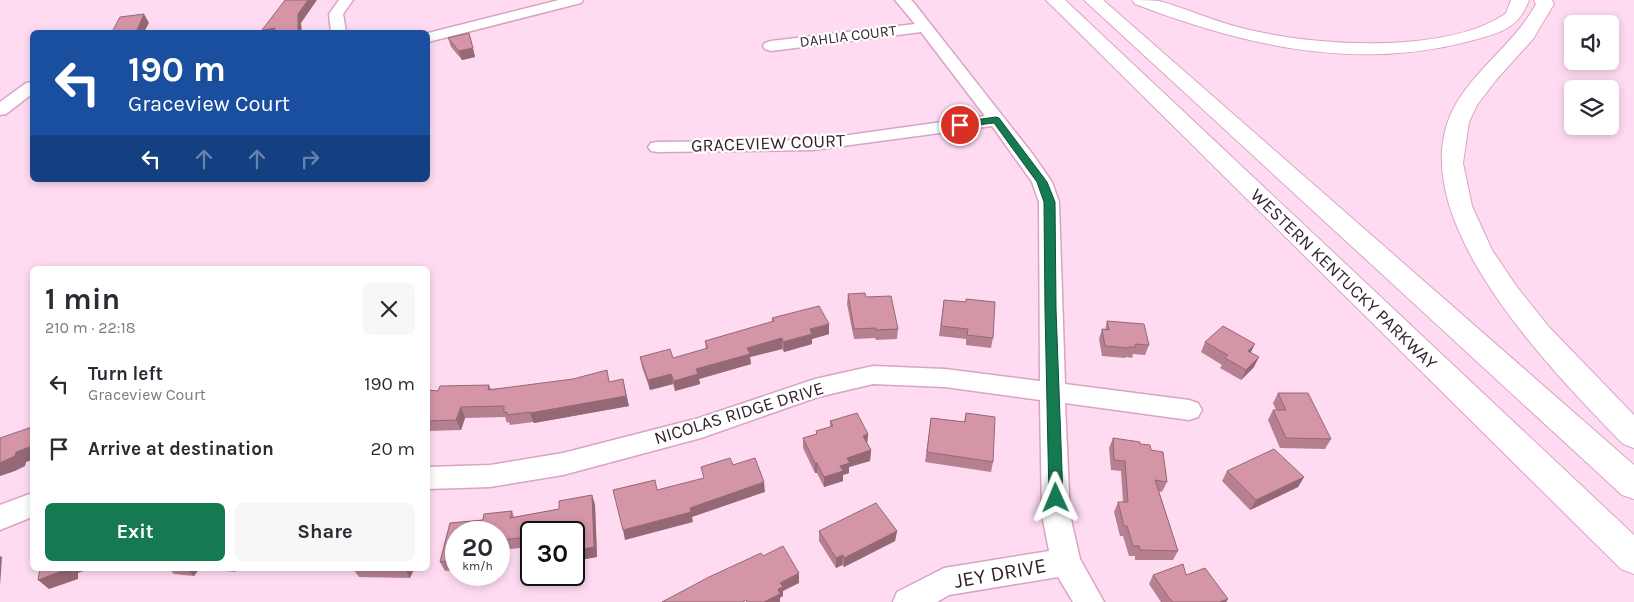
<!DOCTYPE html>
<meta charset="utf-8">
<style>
:root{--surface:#fff;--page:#f7f7f7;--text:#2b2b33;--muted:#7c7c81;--accent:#157951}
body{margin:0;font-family:Karla,sans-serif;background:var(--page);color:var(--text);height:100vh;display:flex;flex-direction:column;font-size:19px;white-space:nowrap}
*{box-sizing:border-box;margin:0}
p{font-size:16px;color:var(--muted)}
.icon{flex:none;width:28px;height:28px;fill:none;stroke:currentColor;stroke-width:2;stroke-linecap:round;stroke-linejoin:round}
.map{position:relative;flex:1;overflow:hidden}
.panel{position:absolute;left:30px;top:266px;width:400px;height:305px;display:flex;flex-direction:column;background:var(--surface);border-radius:8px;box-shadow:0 2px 8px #0003}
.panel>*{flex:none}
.top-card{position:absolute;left:30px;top:30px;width:400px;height:152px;border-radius:8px;box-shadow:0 2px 8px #0003;background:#1a4fa0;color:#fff;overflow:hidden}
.tools{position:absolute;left:1564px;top:15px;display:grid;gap:10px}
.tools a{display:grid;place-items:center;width:55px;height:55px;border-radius:8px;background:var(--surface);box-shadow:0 2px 8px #0003;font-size:25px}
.speed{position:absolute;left:445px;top:521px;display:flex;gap:10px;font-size:25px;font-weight:700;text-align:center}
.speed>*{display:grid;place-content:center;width:65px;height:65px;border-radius:50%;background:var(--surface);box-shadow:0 2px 8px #0003;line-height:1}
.speed small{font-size:12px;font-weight:400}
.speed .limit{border:2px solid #111;border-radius:8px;background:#fff;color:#111}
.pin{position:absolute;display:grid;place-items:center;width:42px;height:42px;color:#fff;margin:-21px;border:2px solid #fff;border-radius:50%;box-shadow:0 1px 5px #0007}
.me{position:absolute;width:55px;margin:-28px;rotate:359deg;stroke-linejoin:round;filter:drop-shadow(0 0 4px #0008)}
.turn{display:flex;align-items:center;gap:18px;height:105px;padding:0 15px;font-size:22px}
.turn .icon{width:65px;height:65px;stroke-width:2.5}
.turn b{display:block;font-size:35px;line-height:42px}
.lanes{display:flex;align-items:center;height:48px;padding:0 15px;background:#0003;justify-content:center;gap:25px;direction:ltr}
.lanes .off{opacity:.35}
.round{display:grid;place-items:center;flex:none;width:52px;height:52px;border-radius:8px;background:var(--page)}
.head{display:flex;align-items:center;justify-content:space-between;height:85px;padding:0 15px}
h1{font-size:30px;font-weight:700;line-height:38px}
.action{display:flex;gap:10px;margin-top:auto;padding:10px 15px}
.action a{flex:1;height:58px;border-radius:8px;background:var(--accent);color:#fff;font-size:20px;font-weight:700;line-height:58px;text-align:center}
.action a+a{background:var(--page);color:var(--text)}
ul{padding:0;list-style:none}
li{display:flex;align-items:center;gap:15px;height:65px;padding:0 15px}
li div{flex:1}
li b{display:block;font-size:19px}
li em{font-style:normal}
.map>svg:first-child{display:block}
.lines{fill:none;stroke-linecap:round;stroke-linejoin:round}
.minor-casing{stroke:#daa3c6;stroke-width:3}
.highway-casing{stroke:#daa3c6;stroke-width:2}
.minor{fill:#fff;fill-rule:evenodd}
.highway{fill:#fff;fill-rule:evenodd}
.wall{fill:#b68090}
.shaded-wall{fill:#946875}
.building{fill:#d495a7;stroke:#946875}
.route{fill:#157951;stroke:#0e4f35}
.labels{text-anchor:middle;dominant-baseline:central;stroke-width:4.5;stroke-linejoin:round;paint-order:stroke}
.far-street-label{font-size:15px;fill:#341f2d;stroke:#fff}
.street-label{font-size:18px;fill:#341f2d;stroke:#fff}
.near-street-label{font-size:21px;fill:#341f2d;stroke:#fff}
</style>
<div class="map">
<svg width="1634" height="602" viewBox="0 0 1634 602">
<rect width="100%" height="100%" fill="#fedbf1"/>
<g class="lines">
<g class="minor-casing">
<path id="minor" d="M339,0H353L343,14L346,32H331L329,14Z
M559,0H583L581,3L428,42V33Z
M895,0H911L914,3L1034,156L1052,182L1059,202L1065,384L1189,400L1198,403L1202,410L1198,417L1189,420L1065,403L1070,515L1080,559L1104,602H1073L1058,577L949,595L937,602H893L897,592L944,568L1049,551L1042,515L1040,400L945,387L873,384L818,397L701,438L563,475L490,487L428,489V467L490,465L563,453L699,418L815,379L873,366L945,369L1040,381L1039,202L1032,182L992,126L813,150L657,152L651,151L648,147L651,143L657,142L813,140L985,116L921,32L771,51L765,49L763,46L765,43L771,41L915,24Z
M32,82V94L6,114L0,115V102L26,83Z
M32,493V517L0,530V505Z"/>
</g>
<g class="highway-casing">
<path id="highway" d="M1046,0H1065L1634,535V574L1621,569Z
M1084,0H1103L1634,465V499L1622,495Z
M1132,0C1141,0 1151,0 1159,1C1185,8 1211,20 1238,27C1307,46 1440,55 1502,16L1506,13L1511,0H1529C1518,31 1495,34 1466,42C1353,71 1242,45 1135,4Z
M1534,0H1552L1554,4L1533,39L1496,80L1477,105L1469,122L1463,163L1472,206L1492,250L1517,287L1549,327L1634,415V448L1623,444C1555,374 1410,228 1448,121C1464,76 1513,47 1536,4Z"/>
</g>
<use href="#minor" class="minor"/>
<use href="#highway" class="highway"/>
</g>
<path class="wall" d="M469,33L475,57L462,60L451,47L448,38Z
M848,294L866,297L898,329L897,339L876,340L875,338L854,339L847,304Z
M944,300L993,338L991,348L966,345V339L939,336Z
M772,318L829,334L812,339V344L784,352L782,349L750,357L751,364L699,379L700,384L675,391L673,384L650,390L642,367L640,357L673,358L706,349L705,341L772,322Z
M1107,321L1149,345L1145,355L1133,354L1132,358L1126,357L1125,358L1102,356L1099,339L1102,329L1105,330Z
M1205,342L1251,352L1254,367L1241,380L1220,368L1222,365L1201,352Z
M609,381L629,406L534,423L533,422L510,425L509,422L507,423L505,417L465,418L461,430L428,431V390L438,391L489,385L491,389Z
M1278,393L1331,439L1325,449L1280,448L1268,420L1273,410H1276L1273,403Z
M966,413L993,462L991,472L925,462L931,418L964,422Z
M830,421L868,434L867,444L871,450L870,461L849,467V473L843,475V481L824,487L817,473H815L803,448V438L816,434V431L830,427Z
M1113,438L1140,444L1151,450L1167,482L1162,492L1159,491L1178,551L1173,560H1135V556H1129L1123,536H1120L1114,512L1118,502H1123L1121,471L1111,470L1109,448Z
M1227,471L1304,477L1298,487L1250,510L1222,481Z
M592,495L595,505L597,557L574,561V532H531V547L499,550V532H456V570L445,571L440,562L450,523L483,520L484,514L512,511L514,517L559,509V501Z
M819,531H897L895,541L844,567L842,565L836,568L819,541Z
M169,569H199L194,576L174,574Z
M211,569H237L235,572Z
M353,569H414L410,578L359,577Z
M1153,575H1186L1228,599L1226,602H1161L1149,584Z"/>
<path class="shaded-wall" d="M308,0H317L301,23L302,32H298V14Z
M144,14L149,23L144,32H136Z
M275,28L277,32H263L262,30Z
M473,48L475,57L462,60L459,51Z
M829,324V334L812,339V344L784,352L783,342L810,329Z
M782,338V349L750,357L751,364L699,379L700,384L675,391L674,381L696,369L747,348Z
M1255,344L1250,354L1248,351Z
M1259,357L1254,367L1241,380L1246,370Z
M671,374L673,384L650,390L648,380Z
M623,379L629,406L534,423L530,413Z
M461,407L465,418L461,430L456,420Z
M868,434L867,444L863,436Z
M32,446V460L26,462L25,466L15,471L0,476V463L16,452Z
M871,450L870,461L849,467V473L843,475V481L824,487V477L840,466L847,458Z
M815,463H817V473H815Z
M1304,477L1298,487L1250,510L1256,500Z
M764,482L765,492L692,517L693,522L625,540L623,530Z
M592,495L595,505L597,557L574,561V551Z
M897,531L895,541L844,567V558Z
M843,555L842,565L836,568V558Z
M0,556L2,557L0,586Z
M67,569H89L78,573V579L49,589L38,580Z
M186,569H199L194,576Z
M405,569H414L410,578Z
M799,573V583L783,591V596L780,598V602H764L778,589L780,583Z
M1228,599L1226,602H1219Z"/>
<path class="building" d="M285,0H308L298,14V32H274L275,28L262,30Z
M144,14L136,32H112L120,17Z
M469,33L473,48L459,51L448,38Z
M865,293L866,297L891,296L898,329L876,330V328L854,329L848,294Z
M966,299L995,302L993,338L967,335L968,329L941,326L944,300L966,302Z
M819,306L829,324L810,329L812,334L783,342L782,338L747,348L750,354L696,369L698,374L674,381L671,374L648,380L640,357L670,349L673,358L708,348L705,341L774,321L772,318Z
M1107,321L1144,324L1149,345L1135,344L1136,347H1129V348L1105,346L1102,329L1109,330Z
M1223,326L1255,344L1248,351L1259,357L1246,370L1225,358L1228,355L1205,342Z
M607,370L609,382L623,379L626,396L530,413V412L507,415V412L504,413V406L461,407L456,420L428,421V390L438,391L440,386L489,385L488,390L573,379Z
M1278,393H1308L1331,439L1286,438L1273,410H1286Z
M857,413L868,434L863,436L871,450L847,458L850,463L840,466L843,471L824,477L817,463H815L803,438L817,434L816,431L833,426L830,421Z
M966,413L995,417L993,462L927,452L931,418L965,422Z
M32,427V446L16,452L15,456L0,463V438Z
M1113,438L1140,442V444L1150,445L1151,450L1163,452L1167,482L1155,480L1178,551L1140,550L1139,546H1133L1127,526H1124L1118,502H1128L1125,461L1114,460Z
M1274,449L1304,477L1256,500L1227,471Z
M730,458L733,465L755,458L764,482L690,508L691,512L623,530L613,490L655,480L657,490L704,478L701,467Z
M592,495L594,547L574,551V532H531V537L499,540V532H456V560L440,562L450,523L483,520L484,514L512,511L510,518L559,509V501Z
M876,503L897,531L844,558L843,555L836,558L819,531Z
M783,546L799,573L780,583L783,587L778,589L780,594L764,602H747L746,600L743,602H662L709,577L761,553L763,556Z
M1183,564L1186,575L1205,568L1228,599L1219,602H1172L1153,575Z
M40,569H67L38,580Z"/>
<path class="route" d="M996,117L999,118L1047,182L1055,202L1056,309L1063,498L1061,503L1056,504L1051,503L1049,498L1045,309L1044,202L1037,182L994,123L960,127L956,125L960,122Z"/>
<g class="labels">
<g class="far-street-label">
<text transform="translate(848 36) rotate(-7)">DAHLIA COURT</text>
</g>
<g class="street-label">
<text transform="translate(768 143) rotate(-2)">GRACEVIEW COURT</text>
<text transform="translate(1344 279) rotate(44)">WESTERN KENTUCKY PARKWAY</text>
<text transform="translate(739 413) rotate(-17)">NICOLAS RIDGE DRIVE</text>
</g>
<g class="near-street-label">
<text transform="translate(1000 573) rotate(-10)">JEY DRIVE</text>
</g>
</g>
</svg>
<div class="tools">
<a><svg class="icon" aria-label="sound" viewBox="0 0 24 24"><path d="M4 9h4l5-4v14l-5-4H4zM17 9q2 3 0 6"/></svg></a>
<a><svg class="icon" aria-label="layers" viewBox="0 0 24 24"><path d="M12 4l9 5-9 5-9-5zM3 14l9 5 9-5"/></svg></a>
</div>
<div class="speed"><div>20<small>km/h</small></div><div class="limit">30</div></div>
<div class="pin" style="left:960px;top:125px;background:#d93025"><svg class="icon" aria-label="arrive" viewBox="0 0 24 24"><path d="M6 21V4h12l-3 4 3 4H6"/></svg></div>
<svg class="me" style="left:1056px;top:498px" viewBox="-20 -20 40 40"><path d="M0-17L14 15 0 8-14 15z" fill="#157951" stroke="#fff" stroke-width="4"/></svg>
<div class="top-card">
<div class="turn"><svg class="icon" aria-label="left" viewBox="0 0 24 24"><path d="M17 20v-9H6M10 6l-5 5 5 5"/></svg><div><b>190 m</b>Graceview Court</div></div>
<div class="lanes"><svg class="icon" aria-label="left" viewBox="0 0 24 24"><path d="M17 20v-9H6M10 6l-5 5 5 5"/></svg><svg class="icon off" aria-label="ahead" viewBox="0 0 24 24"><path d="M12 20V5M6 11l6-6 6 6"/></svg><svg class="icon off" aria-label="ahead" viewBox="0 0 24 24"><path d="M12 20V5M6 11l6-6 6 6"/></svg><svg class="icon off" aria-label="right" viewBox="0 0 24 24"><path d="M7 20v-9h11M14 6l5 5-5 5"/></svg></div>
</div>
<section class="panel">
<div class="head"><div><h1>1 min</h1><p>210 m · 22:18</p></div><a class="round"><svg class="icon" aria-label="close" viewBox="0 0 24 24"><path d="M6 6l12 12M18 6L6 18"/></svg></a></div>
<ul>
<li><svg class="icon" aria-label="left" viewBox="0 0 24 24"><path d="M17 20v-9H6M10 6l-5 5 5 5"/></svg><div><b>Turn left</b><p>Graceview Court</p></div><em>190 m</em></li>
<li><svg class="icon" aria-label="arrive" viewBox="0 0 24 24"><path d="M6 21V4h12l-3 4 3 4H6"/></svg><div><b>Arrive at destination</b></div><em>20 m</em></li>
</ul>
<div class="action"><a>Exit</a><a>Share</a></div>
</section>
</div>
